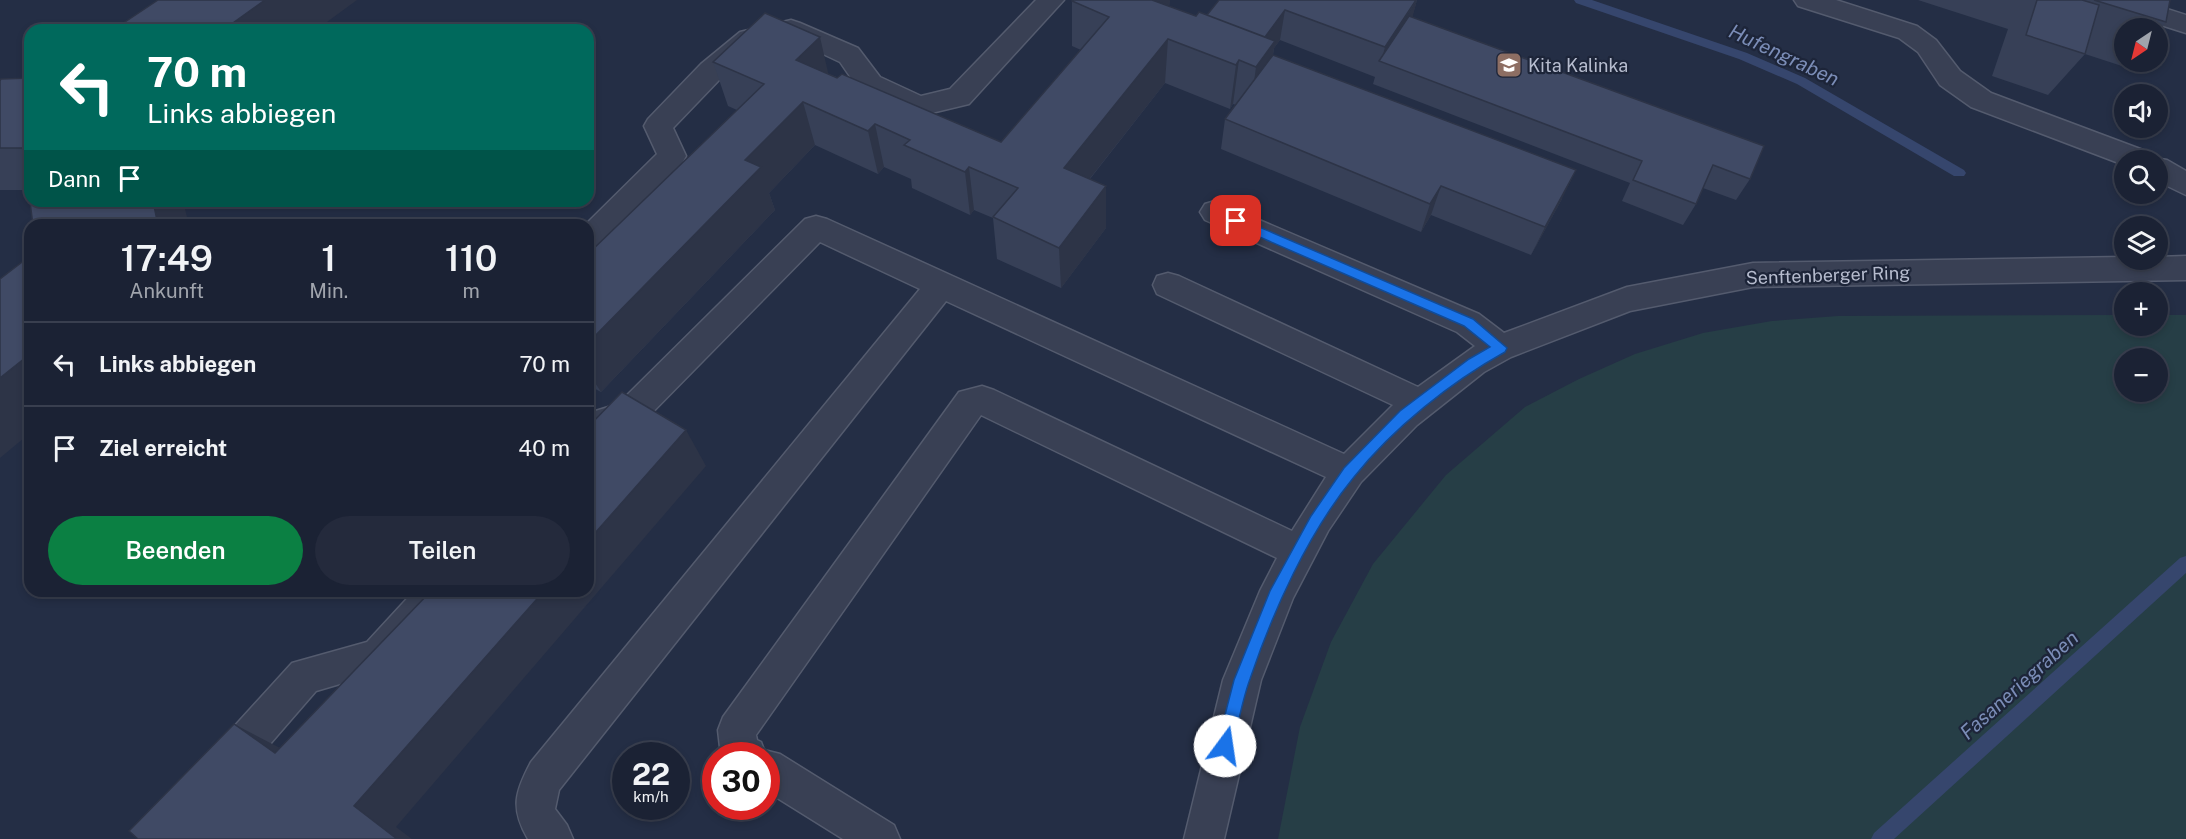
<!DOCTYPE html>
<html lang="de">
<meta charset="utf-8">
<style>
:root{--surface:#1b2234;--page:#242a3c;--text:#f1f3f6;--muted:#a0a4ac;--line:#393f4f;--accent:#0b8043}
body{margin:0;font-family:"Public Sans",sans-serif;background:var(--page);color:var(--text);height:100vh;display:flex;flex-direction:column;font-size:22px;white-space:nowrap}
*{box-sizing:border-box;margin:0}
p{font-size:20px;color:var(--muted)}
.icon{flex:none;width:33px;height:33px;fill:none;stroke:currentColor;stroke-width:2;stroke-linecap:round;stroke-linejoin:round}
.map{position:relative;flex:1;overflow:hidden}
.details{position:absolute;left:24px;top:219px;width:570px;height:378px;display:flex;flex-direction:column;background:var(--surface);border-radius:18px;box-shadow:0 3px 9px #0003,0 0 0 2px var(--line)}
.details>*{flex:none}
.banner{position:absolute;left:24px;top:24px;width:570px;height:183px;border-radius:18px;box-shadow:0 3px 9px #0003,0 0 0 2px var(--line);background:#00695c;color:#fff;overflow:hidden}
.needle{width:39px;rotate:215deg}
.fabs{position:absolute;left:2114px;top:18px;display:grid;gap:12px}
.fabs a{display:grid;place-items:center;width:54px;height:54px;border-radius:50%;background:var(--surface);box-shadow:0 3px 9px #0003,0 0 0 2px var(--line);font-size:30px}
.speed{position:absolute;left:612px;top:742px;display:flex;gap:12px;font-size:30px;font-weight:700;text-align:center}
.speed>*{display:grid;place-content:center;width:78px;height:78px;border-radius:50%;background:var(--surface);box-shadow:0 3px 9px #0003,0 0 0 2px var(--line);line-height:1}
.speed small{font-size:15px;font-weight:400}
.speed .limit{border:9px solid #d22;background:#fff;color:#111}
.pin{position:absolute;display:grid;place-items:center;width:51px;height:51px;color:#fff;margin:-26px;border-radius:12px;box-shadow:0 3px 9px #0006}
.me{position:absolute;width:66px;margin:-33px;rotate:14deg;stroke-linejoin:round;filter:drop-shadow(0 0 4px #0008)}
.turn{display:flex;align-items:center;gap:21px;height:126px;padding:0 24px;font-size:27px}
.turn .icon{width:78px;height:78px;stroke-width:2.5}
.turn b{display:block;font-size:42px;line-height:51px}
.then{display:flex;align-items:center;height:57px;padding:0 24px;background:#0003;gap:12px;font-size:22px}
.eta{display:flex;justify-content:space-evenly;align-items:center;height:102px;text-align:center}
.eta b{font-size:36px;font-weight:600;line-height:42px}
.primary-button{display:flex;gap:12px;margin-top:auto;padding:12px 24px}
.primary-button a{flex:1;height:69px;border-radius:36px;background:var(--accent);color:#fff;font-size:24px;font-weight:600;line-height:69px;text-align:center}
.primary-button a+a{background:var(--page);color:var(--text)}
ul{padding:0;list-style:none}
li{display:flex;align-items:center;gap:18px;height:84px;padding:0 24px;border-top:2px solid var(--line)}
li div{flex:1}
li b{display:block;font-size:22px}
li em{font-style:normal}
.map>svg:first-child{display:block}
.green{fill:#263e46;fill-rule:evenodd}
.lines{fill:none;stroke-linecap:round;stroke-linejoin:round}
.stream{fill:#36466d;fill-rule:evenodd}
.minor-casing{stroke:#545b6e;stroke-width:3}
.minor{fill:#394054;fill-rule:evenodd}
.wall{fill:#374057}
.shaded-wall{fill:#2d3447}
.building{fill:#404a65;stroke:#2d3447;stroke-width:1.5}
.route{fill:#1a73e8;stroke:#114b97;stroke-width:1.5}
.labels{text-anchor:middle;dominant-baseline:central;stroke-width:4.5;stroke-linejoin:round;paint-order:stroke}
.poi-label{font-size:18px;fill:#b6bcce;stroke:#1d2539;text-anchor:start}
.street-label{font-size:18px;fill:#b6bcce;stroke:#1d2539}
.water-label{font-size:20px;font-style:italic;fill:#7b8db7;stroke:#1d2539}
</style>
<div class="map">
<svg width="2186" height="839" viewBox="0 0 2186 839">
<rect width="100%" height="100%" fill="#242e45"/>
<path class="green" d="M2124,315V326H2157V315H2186V839H1278L1300,727L1331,642L1373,564L1446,475L1525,407L1579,379L1635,354L1703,333L1772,321L1838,316ZM2124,358H2157V392H2124Z"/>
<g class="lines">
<path class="stream" d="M1574,0H1592L1747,53L1805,78L1964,170L1966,173L1964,176H1954L1797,84L1739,59L1576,3Z
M2186,556V573L1894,839H1871L1874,833L2180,558Z"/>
<g class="minor-casing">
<path id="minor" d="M1036,0H1064L969,104L919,116L909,113L860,91L840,62L789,38L757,45L721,78L673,128L686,156L682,163L599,249L588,253V225H585L657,154L644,126L648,119L701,64L740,32L791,20L800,23L858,48L880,77L921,96L950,89Z
M1794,0H1836L1917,26L1936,40L1960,71L1991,93L2151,153L2154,158L2167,160L2186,171V195L2157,181V160H2124V165L1971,107L1940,85L1918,52L1899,38L1798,6Z
M2097,0H2139L2186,15V33L2101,6Z
M1215,201L1479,314L1504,333L1627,287L1753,263L2124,257V260H2157V257L2186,256V280L1753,287L1630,311L1511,357L1484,372L1417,425L1361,482L1328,531L1293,598L1261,680L1224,839H1184L1223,680L1260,591L1277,558L981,415L756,735L757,740L761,742L764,750L780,754L894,825L900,839H843L766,791V756H721L718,730L723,717L959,392L982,386L994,390L1292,531L1326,477L946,301L559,790L555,809L567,825L573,839H528C510,808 515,792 531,762L920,289L820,242L641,424L601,437L589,433V413L618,404L805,219L816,216L827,219L1344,454L1393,405L1157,294L1153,285L1157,276L1168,273L1179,276L1418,387L1475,346L1457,332L1205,220L1200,212L1205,204Z
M414,591H456L451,603L391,669L316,691L238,781L224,786L210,781L205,767L210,753L292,663L367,642Z"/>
</g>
<use href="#minor" class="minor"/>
</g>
<path class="wall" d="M1170,0L1169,6L1196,16L1417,0L1412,17L1750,179L1736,200L1703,188L1696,204L1683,225L1622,201L1630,183L1373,84L1375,77L1280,40L1274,48L1273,55L1562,199L1531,255L1431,215L1421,232L1221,149L1225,119L1236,105L1233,104L1230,109L1165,83L1090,179L1106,186V228L1061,288L997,259L993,218L974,210L970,215L912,188L911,179L884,167L878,174L815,145L769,193L775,210L601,392L588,385V254L737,110L728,106L713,62L829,74L1001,142L1081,50L1072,46V1Z
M1918,0H2170L2166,22L2157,32V28H2124V62H2130L2125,67L2085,54L2048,95L1992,76L2008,29Z
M30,78L28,190H0V81Z"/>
<path class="shaded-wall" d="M265,0H357L316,30H223Z
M1152,0H1170L1168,22Z
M1417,0L1409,30L1381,62L1385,47Z
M1285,10L1280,40L1274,48L1268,85L1250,111L1256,67L1264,38Z
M820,37L830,81L796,60Z
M1168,39L1165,83L1065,210L1064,168Z
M1239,60L1233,104L1230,109L1236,65Z
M803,102L815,145L769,193L775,210L601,392L588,372V343L745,160Z
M875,124L884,167L878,174L868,131Z
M969,167L974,210L970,215L965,172Z
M1576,170L1562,199L1531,255L1545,227Z
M1106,186V228L1061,288L1059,248Z
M1441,186L1431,215L1421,232L1430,204Z
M153,201H183L189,225H158Z
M30,354V433L0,458V378Z
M686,430L706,466L396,827L412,839H397L354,806L544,591H588V541Z
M234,724L282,749L275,753Z"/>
<path class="building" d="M158,0H265L223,30H113Z
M1073,0H1152L1196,16L1199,12L1275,41L1256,67L1239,60L1236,65L1168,39L1064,168L1106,186L1059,248L993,217L1018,188L969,167L965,172L904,145L910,140L875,124L868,131L803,102L745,160L761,167L588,343V254L764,84L713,62L765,13L820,37L796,60L837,78L842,74L1001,142L1109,17L1072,1Z
M1219,0H1416L1385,47L1285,10L1265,37L1207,15Z
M2037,0H2082L2099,5L2085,54L2026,35Z
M2094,0H2170L2166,22Z
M1409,16L1764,146L1750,179L1713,165L1696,204L1633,180L1642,161L1379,61Z
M1273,55L1576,170L1545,227L1441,186L1430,204L1225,119Z
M30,78V201H153L158,225H33L23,148H0V81L1,79Z
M30,256V354L0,378V279Z
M622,392L686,430L588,541V427Z
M431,591H544L354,806L397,839H138L129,831L234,724L275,753Z"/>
<path class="route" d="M1236,217L1473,319L1507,348L1505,352C1451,382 1393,428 1354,477C1308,533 1273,611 1250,679C1242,701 1238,724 1233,746L1230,752L1225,754L1219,752L1217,746L1234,680L1270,591L1311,516L1344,468L1400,411L1469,359L1490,347L1464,326L1232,225L1230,221Z"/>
<defs>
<g id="school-square" transform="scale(1.35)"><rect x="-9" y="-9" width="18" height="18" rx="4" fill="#8d6e63" stroke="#1d2539"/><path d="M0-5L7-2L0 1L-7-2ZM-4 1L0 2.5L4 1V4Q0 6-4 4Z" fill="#fff"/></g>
</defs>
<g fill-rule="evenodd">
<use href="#school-square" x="1509" y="65"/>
</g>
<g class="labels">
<g class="poi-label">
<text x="1528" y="65">Kita Kalinka</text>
</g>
<g class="street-label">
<text transform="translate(1828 275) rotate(-2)">Senftenberger Ring</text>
</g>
<g class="water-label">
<text transform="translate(1784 55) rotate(25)">Hufengraben</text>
<text transform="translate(2019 685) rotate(-42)">Fasaneriegraben</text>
</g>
</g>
</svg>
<div class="fabs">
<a><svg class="needle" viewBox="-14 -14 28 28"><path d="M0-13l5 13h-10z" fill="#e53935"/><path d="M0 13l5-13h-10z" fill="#a0a4ac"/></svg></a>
<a><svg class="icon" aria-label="sound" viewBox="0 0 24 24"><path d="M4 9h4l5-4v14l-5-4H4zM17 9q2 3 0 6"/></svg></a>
<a><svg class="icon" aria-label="search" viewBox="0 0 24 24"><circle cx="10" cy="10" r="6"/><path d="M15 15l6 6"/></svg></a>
<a><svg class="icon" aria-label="layers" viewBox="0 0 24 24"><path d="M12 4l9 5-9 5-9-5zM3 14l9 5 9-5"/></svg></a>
<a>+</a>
<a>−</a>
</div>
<div class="speed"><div>22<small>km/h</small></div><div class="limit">30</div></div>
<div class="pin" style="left:1236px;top:221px;background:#d93025"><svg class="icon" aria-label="arrive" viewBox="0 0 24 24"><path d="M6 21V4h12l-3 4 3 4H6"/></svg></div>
<svg class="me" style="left:1225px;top:746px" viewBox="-20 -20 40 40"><circle r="19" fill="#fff"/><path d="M0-13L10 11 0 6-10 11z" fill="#1a73e8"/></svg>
<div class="banner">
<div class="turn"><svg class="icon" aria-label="left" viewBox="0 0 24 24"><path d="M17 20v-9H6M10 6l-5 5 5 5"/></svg><div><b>70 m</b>Links abbiegen</div></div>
<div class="then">Dann<svg class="icon" aria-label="arrive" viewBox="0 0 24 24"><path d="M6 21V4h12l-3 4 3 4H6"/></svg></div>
</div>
<section class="details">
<div class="eta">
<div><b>17:49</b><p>Ankunft</p></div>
<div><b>1</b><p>Min.</p></div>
<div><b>110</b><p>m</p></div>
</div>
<ul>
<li><svg class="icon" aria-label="left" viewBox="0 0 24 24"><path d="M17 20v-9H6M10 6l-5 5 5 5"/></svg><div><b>Links abbiegen</b></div><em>70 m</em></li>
<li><svg class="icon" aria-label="arrive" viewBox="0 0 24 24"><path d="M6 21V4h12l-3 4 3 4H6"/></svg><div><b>Ziel erreicht</b></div><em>40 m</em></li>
</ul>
<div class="primary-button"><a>Beenden</a><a>Teilen</a></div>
</section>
</div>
